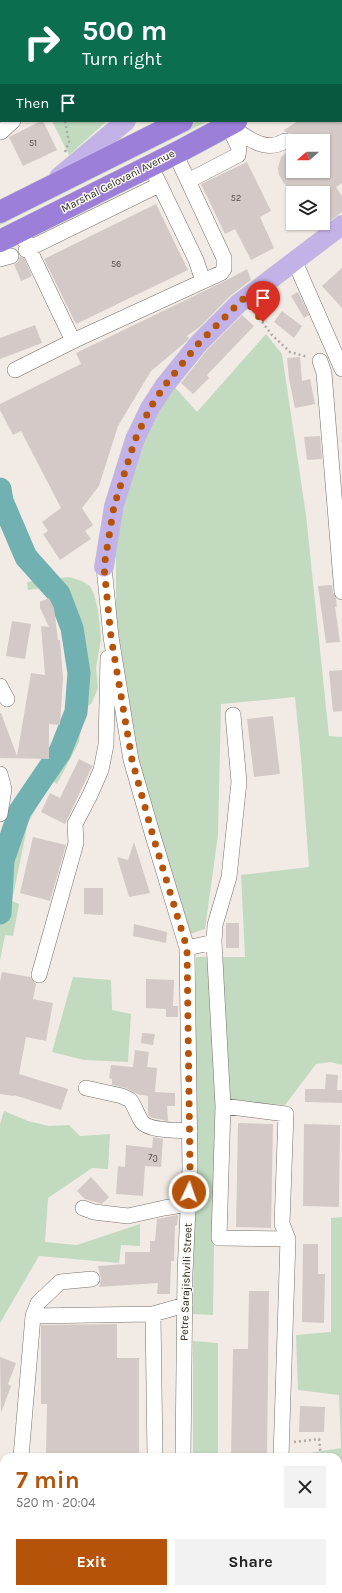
<!DOCTYPE html>
<meta charset="utf-8">
<style>
:root{--surface:#fff;--page:#f2f2f2;--text:#222;--muted:#767676;--accent:#b45309}
body{margin:0;font-family:Karla,"Noto Sans Georgian",sans-serif;background:var(--page);color:var(--text);height:100vh;display:flex;flex-direction:column;font-size:15px;white-space:nowrap}
*{box-sizing:border-box;margin:0}
p{font-size:13px;color:var(--muted)}
.icon{flex:none;width:22px;height:22px;fill:none;stroke:currentColor;stroke-width:2;stroke-linecap:round;stroke-linejoin:round}
.map{position:relative;flex:1;overflow:hidden}
.details{position:absolute;left:0px;top:1453px;width:342px;height:140px;display:flex;flex-direction:column;background:var(--surface);border-radius:12px 12px 0 0;box-shadow:0 1px 3px #0004}
.details>*{flex:none}
.top-card{position:absolute;left:0px;top:0px;width:342px;height:122px;box-shadow:0 1px 3px #0004;background:#0b6e4f;color:#fff;overflow:hidden}
.needle{width:26px;rotate:250deg}
.controls{position:absolute;left:286px;top:134px;display:grid;gap:8px}
.controls a{display:grid;place-items:center;width:44px;height:44px;border-radius:0px;background:var(--surface);box-shadow:0 1px 3px #0004;font-size:20px}
.pin{position:absolute;display:grid;place-items:center;width:34px;height:34px;color:#fff;margin:-41px -17px;border-radius:50% 50% 50% 0;rotate:-45deg;box-shadow:0 0 4px #0007}
.pin .icon{rotate:45deg}
.me{position:absolute;width:44px;margin:-22px;rotate:3deg;stroke-linejoin:round;filter:drop-shadow(0 0 3px #0008)}
.turn{display:flex;align-items:center;gap:14px;height:84px;padding:0 16px;font-size:18px}
.turn .icon{width:52px;height:52px;stroke-width:2.5}
.turn b{display:block;font-size:28px;line-height:34px}
.then{display:flex;align-items:center;height:38px;padding:0 16px;background:#0003;gap:8px;font-size:15px}
.round{display:grid;place-items:center;flex:none;width:42px;height:42px;border-radius:0px;background:var(--page)}
.head{display:flex;align-items:center;justify-content:space-between;height:68px;padding:0 16px}
h1{font-size:24px;font-weight:700;line-height:30px;color:var(--accent)}
.cta{display:flex;gap:8px;margin-top:auto;padding:8px 16px}
.cta a{flex:1;height:46px;border-radius:0px;background:var(--accent);color:#fff;font-size:16px;font-weight:700;line-height:46px;text-align:center}
.cta a+a{background:var(--page);color:var(--text)}
.map>svg:first-child{display:block}
.green{fill:#c1dac0}
.lines{fill:none;stroke-linecap:round;stroke-linejoin:round}
.river{stroke:#71b1b2;stroke-width:23}
.building{fill:#d3c9c6}
.minor-casing{stroke:#76706a;stroke-width:16}
.major-casing{stroke:#cbcaca;stroke-width:20}
.highway-casing{stroke:#cbcaca;stroke-width:23}
.path{stroke:#aea9a4;stroke-width:2.5;stroke-dasharray:2 3;stroke-linecap:butt}
.minor{stroke:#fff;stroke-width:15}
.major{stroke:#c3b2e8;stroke-width:19}
.highway{stroke:#9b7fd8;stroke-width:22}
.route{stroke:#b45309;stroke-width:7;stroke-dasharray:0 12.6}
.labels{text-anchor:middle;dominant-baseline:central;stroke-width:3;stroke-linejoin:round;paint-order:stroke}
.number-label{font-size:9px;fill:#514d4a}
.street-label{font-size:11px;fill:#262421;stroke:#fef9f4}
</style>
<div class="map">
<svg width="342" height="1593" viewBox="0 0 342 1593">
<rect width="100%" height="100%" fill="#f2ebe5"/>
<path class="green" d="M52,121H107L69,155Z
M198,121H208L0,225V220Z
M266,334L282,354L306,515L329,736L342,737V1065L331,1062L316,1064L285,1105L216,1099L213,1315L193,1314L196,957H245L241,875L309,867L301,758L295,697L221,704L218,835L205,929L190,934L139,768L116,617V552L121,520L134,463L150,423L172,384L197,412Z
M69,577L82,581L90,586L94,594L98,610L101,639L96,668L98,688L92,703L84,710L79,742L57,784L52,780L28,823L12,901L19,904L13,936L5,935L0,961V841L4,820L9,821L16,807L56,747V739L65,726L71,649L62,618L48,592L41,588L28,590L27,582Z
M73,977L111,980L112,1010L131,1014L128,1062L84,1060L52,1052Z
M4,1111L28,1121L49,1126L69,1125L80,1136L110,1134L108,1169L92,1168L48,1198L45,1242L77,1245L140,1224V1246L121,1245L119,1263L39,1256L0,1323V1124Z
M342,1217V1593H327V1589H338V1457H292V1454H304L341,1448L339,1395L298,1390L296,1335L331,1332V1218Z
M193,1341L218,1343V1457H193Z"/>
<g class="lines">
<path class="river" d="M3,1L4,0
M0,489L2,501L26,557L59,594L72,628L79,673L76,712L60,752L20,811L3,860L0,913"/>
</g>
<path class="building" d="M41,121H43L57,150L23,166L9,137Z
M298,121H342V183L336,187L342,196V212L323,226V193H290L279,175L278,168L281,157L293,147V171H323V141H294L291,134L285,132L284,130Z
M247,162L271,211L260,217L274,248L251,260L235,229L225,234L201,184Z
M156,204L188,270L76,324L44,259Z
M20,256L24,258L32,276L21,281L14,264L18,262Z
M342,268V308L322,286Z
M247,269L251,280L230,296L201,326L187,336L189,338L187,341L151,371L118,426L99,486L82,508L93,525L85,531L91,539L60,560L43,534L48,531L42,522L61,508L21,431L13,435L0,410V404L81,364L76,353L225,281Z
M298,292L309,315L304,318L291,296Z
M282,311L302,326L294,338L274,322Z
M242,315L254,326L207,375L209,378L193,394L181,383L207,350Z
M35,325L42,343L0,359V338Z
M300,357L302,381L310,379L315,404L295,408L289,379L287,358Z
M320,436L322,459L307,460L304,437Z
M332,585L333,593L336,598L337,607H335L340,642L326,643L318,586Z
M49,598L54,608L58,640H60L63,678L60,725L49,724V759L0,758V713H1L17,756L31,673L45,675L41,626L49,627L40,608V602Z
M12,621L31,624L25,659L6,656Z
M342,670V711L333,712L329,671Z
M273,716L280,774L254,777L247,719Z
M79,759L93,766L92,767L65,824L41,812L50,793L60,798Z
M33,837L66,845L50,901L20,893Z
M134,842L150,893L129,897L117,857L128,860Z
M84,888H103V915L84,914Z
M226,923H239V948H226Z
M134,924L167,932L166,943L133,936Z
M2,972L30,977L36,984L33,999L53,1003L46,1041L26,1037L19,1074L68,1089L61,1110L14,1095V1096L0,1094V982Z
M146,979L174,980L173,1006H178V1017H166V1009L146,1008Z
M142,1033L155,1034L153,1045L141,1043Z
M135,1050L149,1052L147,1067L157,1068L155,1092L175,1093V1106H167L168,1121L153,1118L149,1116L148,1114V1096L137,1094L126,1088L112,1085V1079L109,1078L111,1065L133,1067Z
M326,1074L338,1075L337,1090H342V1103L305,1102V1089H325Z
M238,1123L273,1124L271,1228L236,1227Z
M304,1124L340,1125L339,1207L303,1206Z
M153,1137L163,1139L161,1167L145,1166L143,1196L116,1194L118,1166L125,1167L126,1145L152,1148Z
M91,1177L109,1197L102,1204L85,1199L77,1191Z
M178,1215L177,1225L175,1226L174,1261H171L170,1294H157L158,1283L99,1287L101,1279L98,1266L125,1264V1252H150V1241H155L157,1219Z
M303,1244H318V1274H325L324,1323L302,1322Z
M249,1291H269L267,1457H231L233,1349H248Z
M117,1324V1358H139V1457H46L47,1404H41V1325Z
M0,1357L16,1363L8,1384L11,1386L1,1413Z
M300,1406L325,1407L324,1432H299Z"/>
<g class="lines">
<g class="minor-casing">
<path id="minor" d="M115,0V1
M198,0L199,1
M100,1V0
M231,1L232,0
M0,66H1
M228,125C246,136 264,154 285,141
M1,132L13,121
M156,177L196,260L203,281
M188,181L238,155L239,148L228,125
M20,230L73,341L221,273L224,269V258L175,153
M26,250L159,185
M0,259L11,256
M294,260L342,369
M320,361L324,373L342,592
M15,370L73,341
M104,567L111,637L131,760L153,836L187,948L190,1168L185,1273L183,1457
M0,686L7,699
M0,774L4,789L0,814
M214,942L215,925L229,877L239,782L233,715
M187,948L214,942L223,1106L219,1238L288,1239L281,1457
M39,975L76,843L75,824L90,795L101,770L106,745L108,658
M86,1088L122,1096L130,1100C135,1106 137,1115 142,1122C149,1131 177,1130 190,1131
M223,1106L286,1114L282,1224L288,1239
M83,1208L94,1212L128,1216L164,1208L188,1204
M153,1314L155,1457
M33,1316L38,1303L60,1282L92,1279
M21,1457L33,1316L153,1314L185,1305
M0,1487H4
M192,1589V1593"/>
</g>
<g class="major-casing">
<path id="major" d="M255,1L256,0
M59,177L126,121
M104,567L114,506L135,439L150,408L165,385L199,343L238,304L342,225"/>
</g>
<g class="highway-casing">
<path id="highway" d="M341,36H342
M341,65L342,64
M0,212L182,121
M0,241L182,150L236,121"/>
</g>
<path class="path" d="M341,0L342,2
M65,152L69,142L65,121
M253,310L272,335L290,352L308,357
M294,1442L319,1439L321,1457
M335,1589V1593"/>
<use href="#minor" class="minor"/>
<use href="#major" class="major"/>
<use href="#highway" class="highway"/>
</g>
<g class="lines">
<path class="route" d="M189,1192L190,1168L187,948L153,836L132,760L111,637L104,567L114,506L135,440L150,408L165,385L199,343L244,298L263,322"/>
</g>
<g class="labels">
<g class="number-label">
<text x="33" y="143">51</text>
<text x="236" y="198">52</text>
<text x="116" y="264">56</text>
<text x="153" y="1157">7ე</text>
</g>
<g class="street-label">
<text transform="translate(118 181) rotate(-27)">Marshal Gelovani Avenue</text>
<text transform="translate(186 1282) rotate(-88)">Petre Sarajishvili Street</text>
</g>
</g>
</svg>
<div class="controls">
<a><svg class="needle" viewBox="-14 -14 28 28"><path d="M0-13l5 13h-10z" fill="#e53935"/><path d="M0 13l5-13h-10z" fill="#767676"/></svg></a>
<a><svg class="icon" aria-label="layers" viewBox="0 0 24 24"><path d="M12 4l9 5-9 5-9-5zM3 14l9 5 9-5"/></svg></a>
</div>
<div class="pin" style="left:263px;top:322px;background:#d93025"><svg class="icon" aria-label="arrive" viewBox="0 0 24 24"><path d="M6 21V4h12l-3 4 3 4H6"/></svg></div>
<svg class="me" style="left:189px;top:1192px" viewBox="-20 -20 40 40"><circle r="17" fill="#b45309" stroke="#fff" stroke-width="3"/><path d="M0-11L8 9 0 5-8 9z" fill="#fff"/></svg>
<div class="top-card">
<div class="turn"><svg class="icon" aria-label="right" viewBox="0 0 24 24"><path d="M7 20v-9h11M14 6l5 5-5 5"/></svg><div><b>500 m</b>Turn right</div></div>
<div class="then">Then<svg class="icon" aria-label="arrive" viewBox="0 0 24 24"><path d="M6 21V4h12l-3 4 3 4H6"/></svg></div>
</div>
<section class="details">
<div class="head"><div><h1>7 min</h1><p>520 m · 20:04</p></div><a class="round"><svg class="icon" aria-label="close" viewBox="0 0 24 24"><path d="M6 6l12 12M18 6L6 18"/></svg></a></div>
<div class="cta"><a>Exit</a><a>Share</a></div>
</section>
</div>
